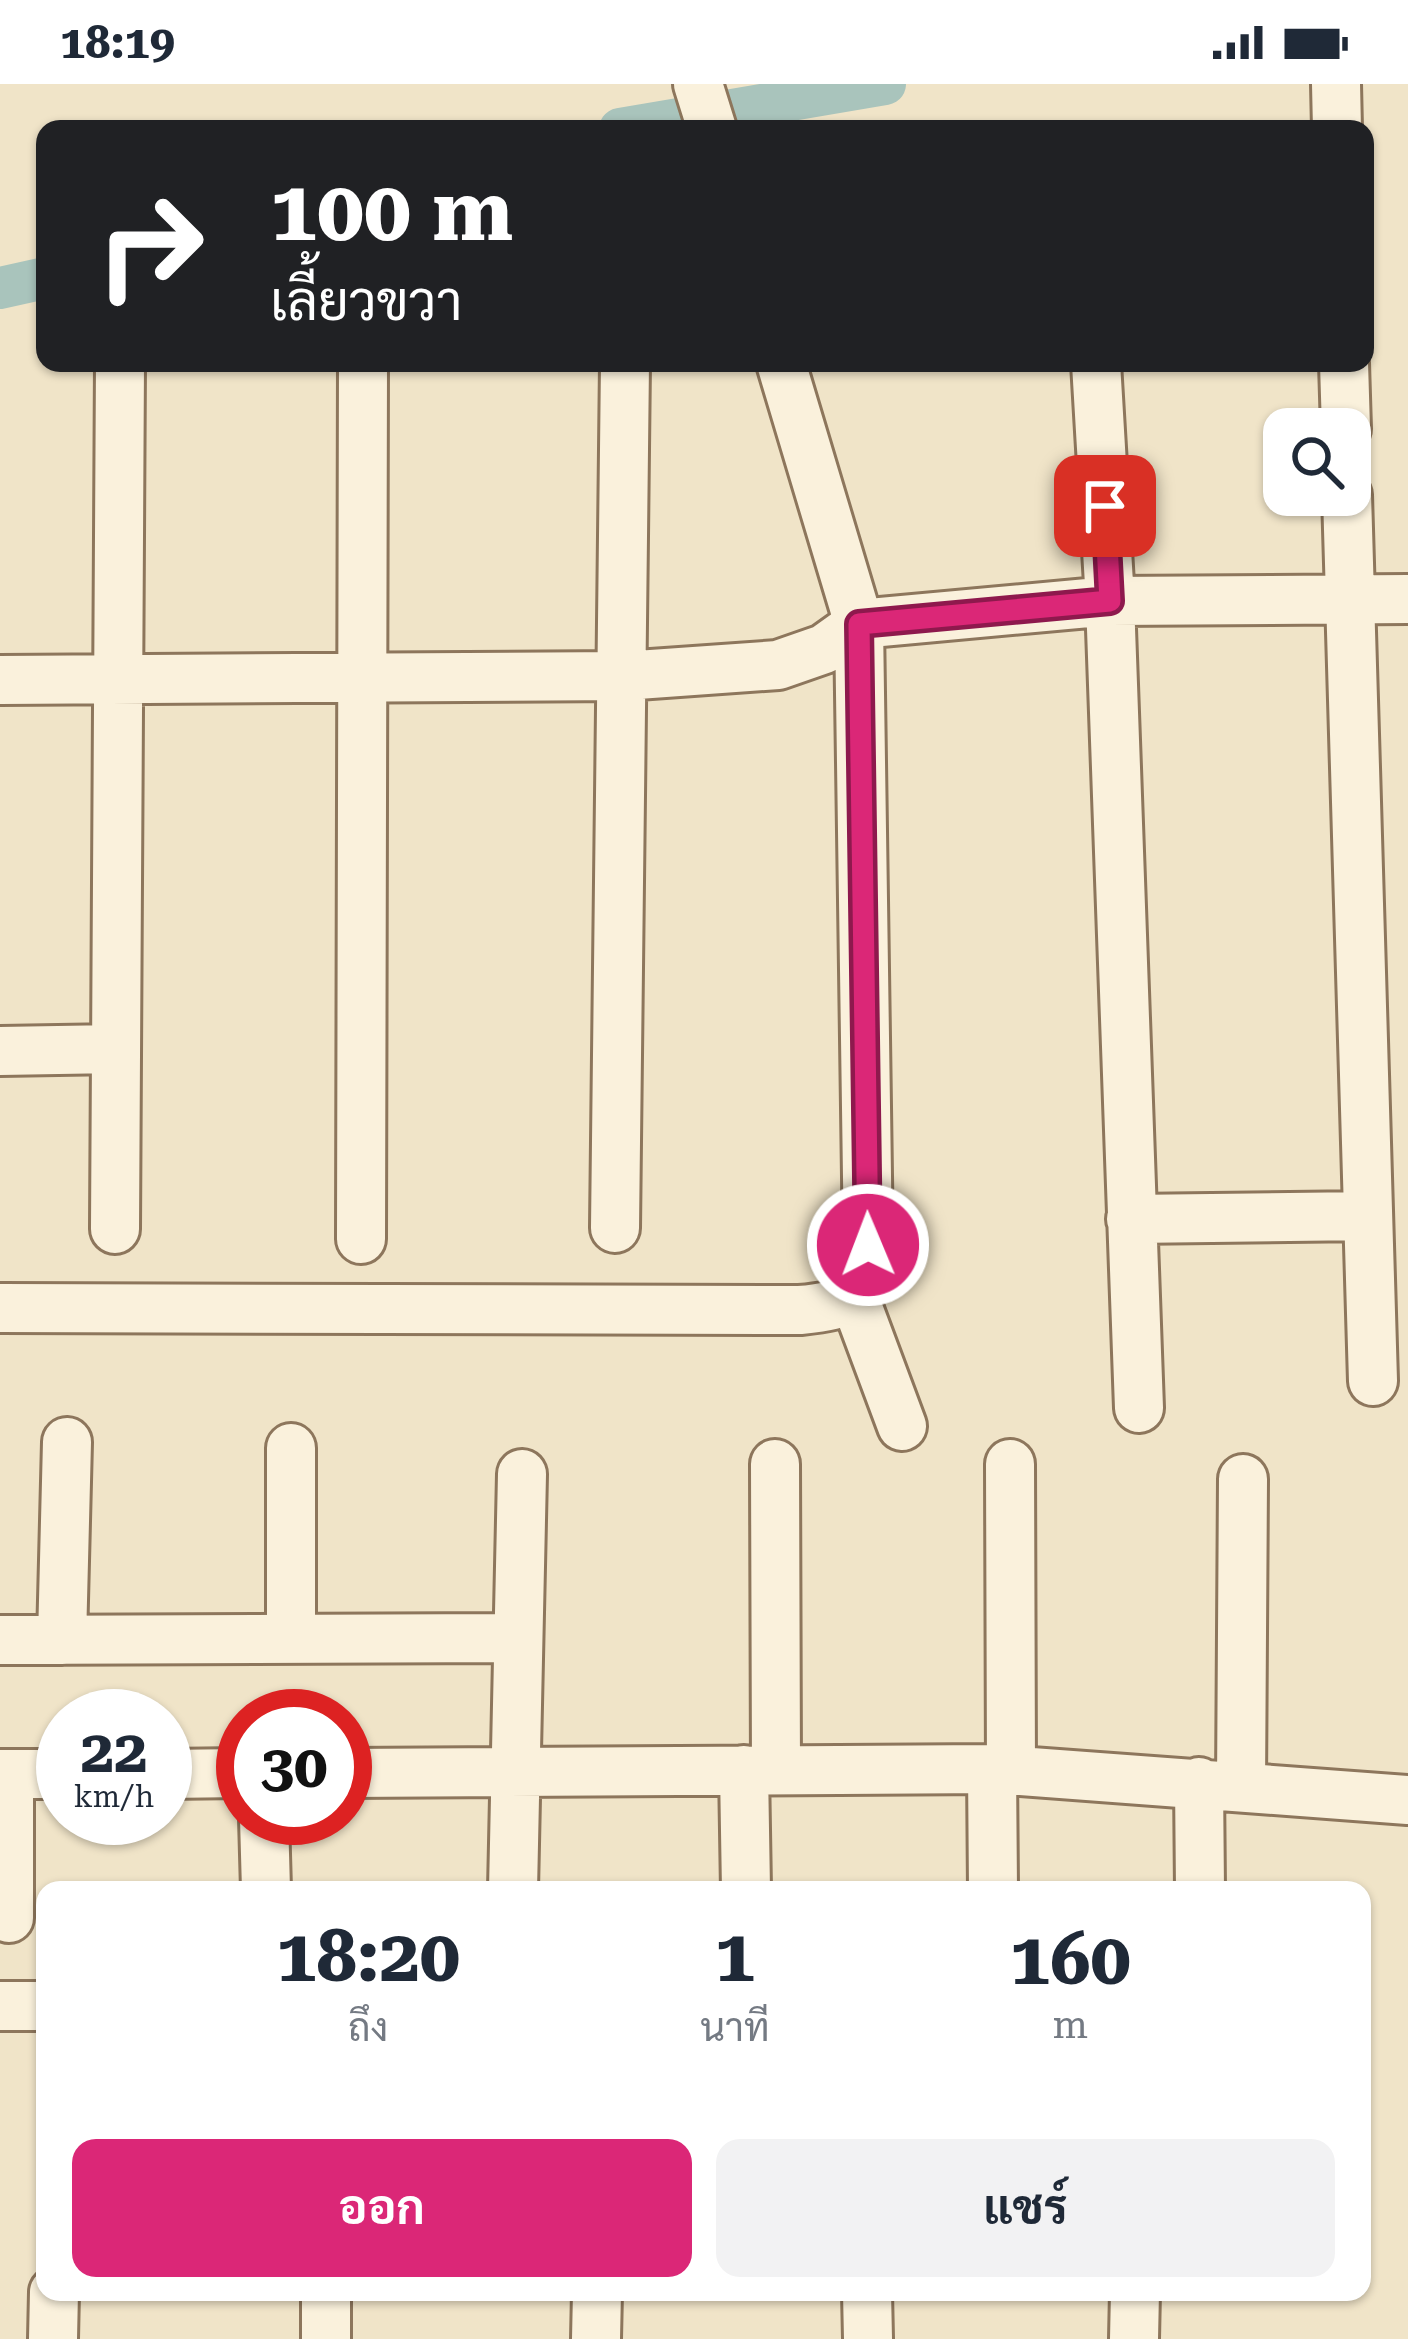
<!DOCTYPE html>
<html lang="th">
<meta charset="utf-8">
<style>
:root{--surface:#fff;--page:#f2f2f3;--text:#1f2937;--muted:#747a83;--accent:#db2777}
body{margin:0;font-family:"Roboto Serif",Sarabun,serif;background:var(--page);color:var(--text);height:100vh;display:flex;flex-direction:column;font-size:45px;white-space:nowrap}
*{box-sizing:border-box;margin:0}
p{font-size:39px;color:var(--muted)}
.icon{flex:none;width:66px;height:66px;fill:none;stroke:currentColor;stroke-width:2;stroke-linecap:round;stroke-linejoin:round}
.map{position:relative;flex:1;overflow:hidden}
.side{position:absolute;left:36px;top:1797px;width:1335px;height:420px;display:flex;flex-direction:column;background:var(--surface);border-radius:24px;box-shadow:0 3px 9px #0004}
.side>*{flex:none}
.guide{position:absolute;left:36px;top:36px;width:1338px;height:252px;border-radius:24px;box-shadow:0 3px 9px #0004;background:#202124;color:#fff;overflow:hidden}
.buttons{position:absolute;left:1263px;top:324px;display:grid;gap:24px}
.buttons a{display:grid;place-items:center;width:108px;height:108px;border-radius:24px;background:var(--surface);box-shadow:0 3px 9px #0004;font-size:60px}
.speed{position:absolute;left:36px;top:1605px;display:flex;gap:24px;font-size:60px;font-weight:700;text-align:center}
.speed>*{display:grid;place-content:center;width:156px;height:156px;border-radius:50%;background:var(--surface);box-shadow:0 3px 9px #0004;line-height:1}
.speed small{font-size:30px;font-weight:400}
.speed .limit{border:18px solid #d22;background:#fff;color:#111}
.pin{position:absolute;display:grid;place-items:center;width:102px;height:102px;color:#fff;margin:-51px;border-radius:24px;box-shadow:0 6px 18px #0006}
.me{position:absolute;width:132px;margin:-66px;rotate:359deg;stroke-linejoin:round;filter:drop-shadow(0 0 9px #0008)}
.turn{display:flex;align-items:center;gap:42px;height:252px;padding:0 36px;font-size:54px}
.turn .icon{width:156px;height:156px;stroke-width:2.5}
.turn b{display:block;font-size:84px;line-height:102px}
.eta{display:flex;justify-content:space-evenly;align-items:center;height:204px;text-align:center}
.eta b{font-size:72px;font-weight:700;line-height:84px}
.button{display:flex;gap:24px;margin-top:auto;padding:24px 36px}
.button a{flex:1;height:138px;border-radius:24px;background:var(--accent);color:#fff;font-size:48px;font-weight:700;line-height:138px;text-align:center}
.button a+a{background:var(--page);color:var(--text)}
.status{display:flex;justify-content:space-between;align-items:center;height:84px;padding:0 60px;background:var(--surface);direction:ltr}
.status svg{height:33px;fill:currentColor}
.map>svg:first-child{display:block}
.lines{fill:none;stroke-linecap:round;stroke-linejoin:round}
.canal{stroke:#a9c4bc;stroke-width:42}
.minor-casing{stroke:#8d765c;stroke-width:54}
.minor{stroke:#faf1dc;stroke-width:48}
.route-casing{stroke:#8e194d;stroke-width:30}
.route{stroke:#db2777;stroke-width:21}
</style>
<div class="status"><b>18:19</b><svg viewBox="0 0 49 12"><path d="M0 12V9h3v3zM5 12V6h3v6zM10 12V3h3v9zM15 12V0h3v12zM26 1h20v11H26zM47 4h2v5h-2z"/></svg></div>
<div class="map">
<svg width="1408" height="2255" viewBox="0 0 1408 2255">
<rect width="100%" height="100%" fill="#f0e4c8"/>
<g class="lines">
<path class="canal" d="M620,45L885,0
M0,204L45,194"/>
<g class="minor-casing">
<path id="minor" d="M698,0L712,45
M1336,0L1337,45
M1096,279L1110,517L1139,1324
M1344,279L1346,345
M1347,411L1373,1297
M0,596L623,592L778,581L824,565L859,540L1110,517L1408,515
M0,967L116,965
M1131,1135L1367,1132
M615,1144L625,279
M115,1145L120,279
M361,1155L363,279
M854,1213L902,1342
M0,1224L800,1226C852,1221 864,1214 868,1161L859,540L781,279
M291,1364V1555
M775,1380L776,1686
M1010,1380L1011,1686
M0,1556L518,1554
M62,1556L67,1358
M992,1685L993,1806
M744,1686L746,1806
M345,1689L992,1685L1408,1716
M0,1690H63
M9,1690V1834
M165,1690L243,1689
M1199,1698L1200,1806
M1241,1703L1243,1395
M264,1734L266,1806
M513,1806L522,1390
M0,1922H45
M867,2208L868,2255
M53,2255L54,2208
M326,2255V2208
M596,2255L597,2208
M1134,2255L1135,2208"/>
</g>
<use href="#minor" class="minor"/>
</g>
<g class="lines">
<g class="route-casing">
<path id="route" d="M868,1161L859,540L1110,517L1105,422"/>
</g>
<use href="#route" class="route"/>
</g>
</svg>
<div class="buttons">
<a><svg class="icon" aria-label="search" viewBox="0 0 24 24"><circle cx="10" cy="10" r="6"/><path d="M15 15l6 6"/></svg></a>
</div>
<div class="speed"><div>22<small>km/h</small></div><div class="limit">30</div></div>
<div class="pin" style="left:1105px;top:422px;background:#d93025"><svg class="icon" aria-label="arrive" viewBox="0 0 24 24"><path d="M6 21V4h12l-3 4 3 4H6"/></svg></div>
<svg class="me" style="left:868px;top:1161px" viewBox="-20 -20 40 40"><circle r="17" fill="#db2777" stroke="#fff" stroke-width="3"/><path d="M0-11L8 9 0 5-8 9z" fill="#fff"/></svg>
<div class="guide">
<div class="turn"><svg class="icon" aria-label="right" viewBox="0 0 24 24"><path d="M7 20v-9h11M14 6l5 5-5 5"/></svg><div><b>100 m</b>เลี้ยวขวา</div></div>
</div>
<section class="side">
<div class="eta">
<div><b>18:20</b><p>ถึง</p></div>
<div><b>1</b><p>นาที</p></div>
<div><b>160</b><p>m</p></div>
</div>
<div class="button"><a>ออก</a><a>แชร์</a></div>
</section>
</div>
